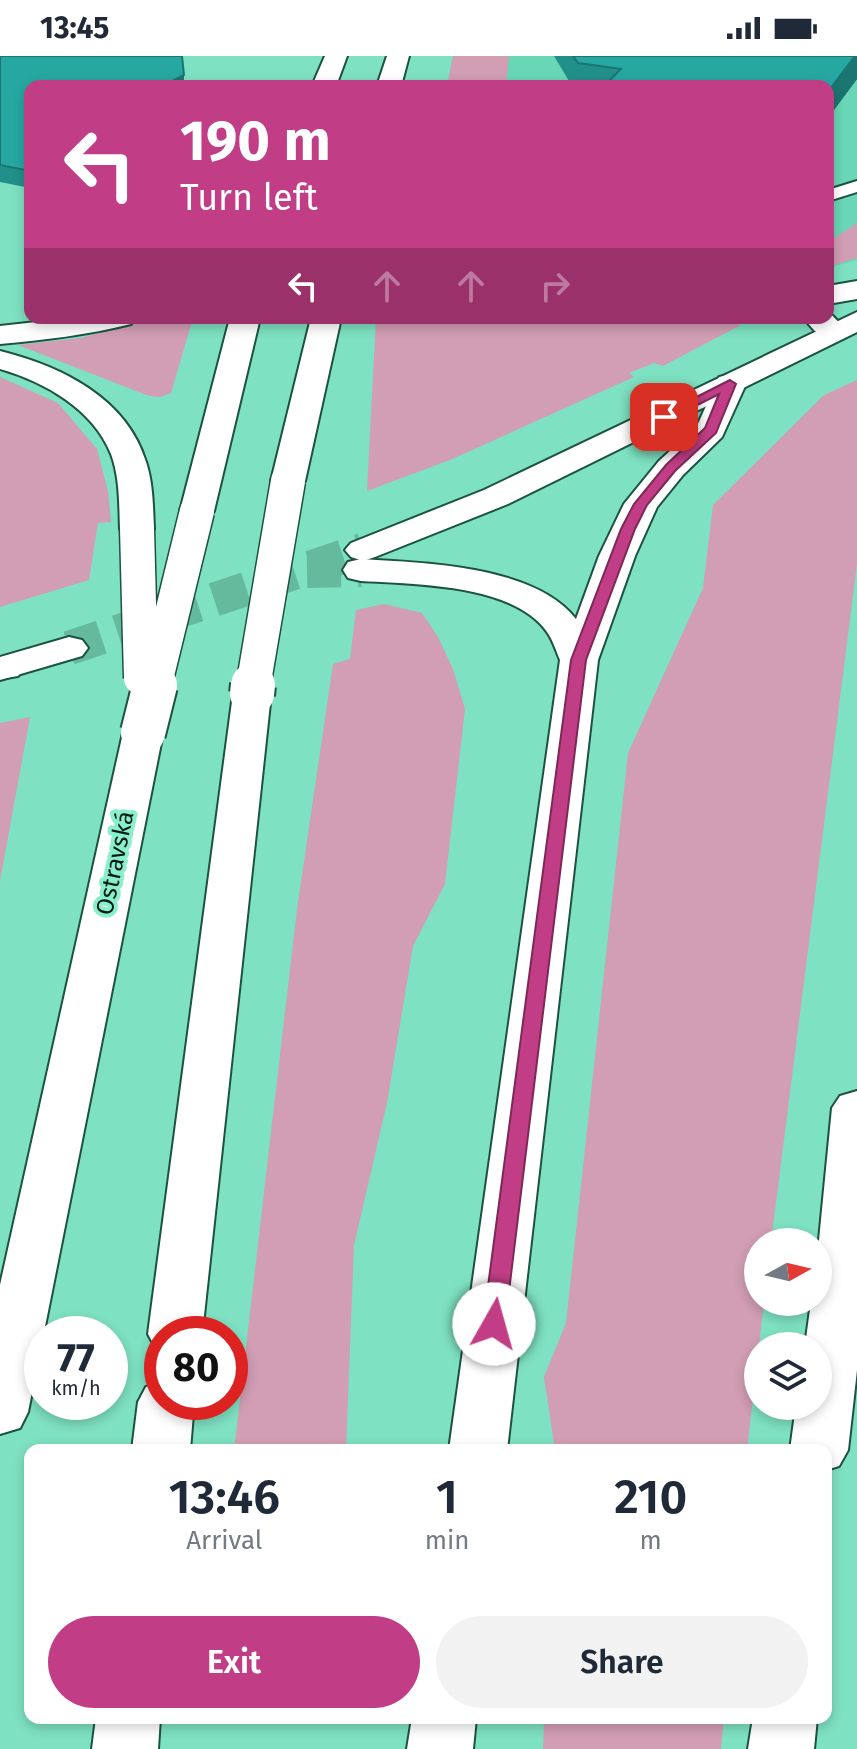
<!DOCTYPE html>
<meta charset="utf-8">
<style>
:root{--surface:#fff;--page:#f2f2f3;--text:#1f2937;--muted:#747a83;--accent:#c13e86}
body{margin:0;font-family:"Fira Sans",sans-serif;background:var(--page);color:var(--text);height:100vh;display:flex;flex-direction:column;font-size:30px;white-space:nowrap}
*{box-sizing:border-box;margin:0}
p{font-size:26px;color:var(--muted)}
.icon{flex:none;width:44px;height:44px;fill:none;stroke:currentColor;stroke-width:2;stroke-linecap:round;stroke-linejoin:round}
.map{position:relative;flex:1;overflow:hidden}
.panel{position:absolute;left:24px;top:1388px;width:808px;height:280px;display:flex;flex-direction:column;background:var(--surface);border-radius:16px;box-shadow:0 4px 12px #0003}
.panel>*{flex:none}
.guide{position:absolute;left:24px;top:24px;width:810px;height:244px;border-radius:16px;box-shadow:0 4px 12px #0003;background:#c13e86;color:#fff;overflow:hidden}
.needle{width:52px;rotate:82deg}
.controls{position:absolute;left:744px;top:1172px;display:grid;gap:16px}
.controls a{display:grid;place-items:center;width:88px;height:88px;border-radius:50%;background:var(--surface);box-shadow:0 4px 12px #0003;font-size:40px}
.speed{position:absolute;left:24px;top:1260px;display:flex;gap:16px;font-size:40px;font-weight:700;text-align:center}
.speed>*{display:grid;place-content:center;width:104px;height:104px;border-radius:50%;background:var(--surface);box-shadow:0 4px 12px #0003;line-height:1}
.speed small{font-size:20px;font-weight:400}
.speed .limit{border:12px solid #d22;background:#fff;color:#111}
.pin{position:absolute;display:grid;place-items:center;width:68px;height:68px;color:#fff;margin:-34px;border-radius:16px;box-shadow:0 4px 12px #0006}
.me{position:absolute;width:88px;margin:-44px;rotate:7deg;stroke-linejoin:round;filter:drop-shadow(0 0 6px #0008)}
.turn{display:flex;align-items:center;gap:28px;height:168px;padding:0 24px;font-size:36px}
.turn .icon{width:104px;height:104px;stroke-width:2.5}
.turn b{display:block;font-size:56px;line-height:68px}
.lanes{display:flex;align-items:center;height:76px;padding:0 24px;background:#0003;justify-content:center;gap:40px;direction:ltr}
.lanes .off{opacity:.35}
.eta{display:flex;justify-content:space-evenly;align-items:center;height:136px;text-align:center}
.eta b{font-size:48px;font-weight:600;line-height:56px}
.action{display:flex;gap:16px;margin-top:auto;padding:16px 24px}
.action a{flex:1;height:92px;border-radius:48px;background:var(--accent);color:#fff;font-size:32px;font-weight:600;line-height:92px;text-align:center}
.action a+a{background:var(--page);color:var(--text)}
.status{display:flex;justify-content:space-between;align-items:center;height:56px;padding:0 40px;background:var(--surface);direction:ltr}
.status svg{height:22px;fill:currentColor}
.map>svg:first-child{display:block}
.built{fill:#69d7b5}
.green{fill:#d19eb4}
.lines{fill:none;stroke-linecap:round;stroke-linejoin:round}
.secondary-tunnel{stroke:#65ba9e;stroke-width:34;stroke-dasharray:34 17;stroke-linecap:butt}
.trunk-tunnel{stroke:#65ba9e;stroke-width:34;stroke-dasharray:34 17;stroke-linecap:butt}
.service-casing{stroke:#1c5242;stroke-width:4}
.minor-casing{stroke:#1c5242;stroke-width:4}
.secondary-casing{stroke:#1c5242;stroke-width:4}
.trunk-casing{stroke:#1c5242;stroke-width:4}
.service{fill:#fff;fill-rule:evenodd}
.minor{fill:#fff;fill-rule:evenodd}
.secondary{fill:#fff;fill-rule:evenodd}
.trunk{fill:#fff;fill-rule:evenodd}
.trunk-bridge-far1-casing{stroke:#1c5242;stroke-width:37;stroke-linecap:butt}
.trunk-bridge-casing{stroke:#1c5242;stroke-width:48;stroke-linecap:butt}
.trunk-bridge-far1{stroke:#fff;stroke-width:34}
.trunk-bridge{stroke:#fff;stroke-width:44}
.wall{fill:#22908a}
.shaded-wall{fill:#1b7571}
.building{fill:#27a7a1;stroke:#1b7571;stroke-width:2}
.route{fill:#c13e86;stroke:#7d2857;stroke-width:2}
.labels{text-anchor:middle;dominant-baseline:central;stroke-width:8;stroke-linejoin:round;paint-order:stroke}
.street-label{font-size:24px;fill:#001c14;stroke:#8befce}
</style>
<div class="status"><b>13:45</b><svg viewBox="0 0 49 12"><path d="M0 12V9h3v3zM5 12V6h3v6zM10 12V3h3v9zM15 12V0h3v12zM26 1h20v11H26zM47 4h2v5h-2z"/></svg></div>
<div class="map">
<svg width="857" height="1693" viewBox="0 0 857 1693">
<rect width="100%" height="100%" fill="#7ee1c1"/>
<path class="built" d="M453,0H789L857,8V204L828,212V30H447Z"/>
<path class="green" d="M453,0H509L506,30H447Z
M857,167V202L828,211V186Z
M160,262H193L171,337L161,341L149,340L18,289L80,282Z
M376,262L728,263L741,269L663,310L654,307L629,317L634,321L450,404L367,435Z
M0,321L58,347L97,393L108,435L111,466L98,467L89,524L0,551Z
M857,324V508L771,1186H758V1246H764L747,1394H555L544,1321L566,1267L628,697L703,532L713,449L824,339Z
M384,548L422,557L438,581L453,613L465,653L445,828L413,890L387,1047L354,1189L346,1394H234L297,853L333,608L350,603L356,554Z
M30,661L0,825V667Z
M544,1662H724L721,1693H543Z"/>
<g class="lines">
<path class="secondary-tunnel" d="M69,592L363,494"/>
<path class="trunk-tunnel" d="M307,515L361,514"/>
<g class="service-casing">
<path id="service" d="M857,125V136L828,145V134Z"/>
</g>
<g class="minor-casing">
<path id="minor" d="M857,1035V1314L848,1394L839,1410L826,1414V1394H790L796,1350H818V1290H805L811,1246H818V1194L832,1052L840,1040Z
M753,1662H817L814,1693H748Z"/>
</g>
<g class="secondary-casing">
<path id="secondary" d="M857,256V276L508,448L375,501L363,505L351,501L345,494L351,487L484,434Z
M69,581L82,584L88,592L82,600L0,624V601Z"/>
</g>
<g class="trunk-casing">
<path id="trunk" d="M325,0H347L336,30H312Z
M387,0H409L401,30H377Z
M857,225V243L828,248V230Z
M828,255L848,276L844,282C825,287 815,277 804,262H828Z
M72,262H136L131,268C88,279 44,284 0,288V270Z
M230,262H260L214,455L209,462L197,465L185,462L180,455Z
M311,262H341L305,425L300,432L288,435L276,432L271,425Z
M0,295C60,310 126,341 146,406C153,427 153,450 154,473L149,480L137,483L125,480L120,473C119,449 120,422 111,398C93,353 45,326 0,313Z
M730,319L741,321L746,328L722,381L683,419L657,451L635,500L598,604L507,1394H449L560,604C556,595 553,584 547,576C514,528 413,528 361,525L348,522L343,514L348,506L361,503C423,507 534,509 576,563L599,500L624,448L659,405L697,370L719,321Z
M0,601L18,604L24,612L18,620L0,623Z
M252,626L266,630L271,638L202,1278H162V1294L156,1293L148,1278L233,638L238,630Z
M143,665L157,669L163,677L28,1356L20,1372L0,1378V1229L123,677L129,669Z
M162,1325V1346H194L190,1394H132L138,1346L146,1331Z
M96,1662H160L158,1693H92Z
M412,1662H476L473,1693H407Z"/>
</g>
<use href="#service" class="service"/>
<use href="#minor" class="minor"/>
<use href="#secondary" class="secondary"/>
<use href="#trunk" class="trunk"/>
<g class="trunk-bridge-far1-casing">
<path id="trunk-bridge-far1" d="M137,473L141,622
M154,631L197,455
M253,631L288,425"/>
</g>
<g class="trunk-bridge-casing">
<path id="trunk-bridge" d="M252,638L253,629
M143,677L155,629"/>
</g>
<use href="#trunk-bridge-far1" class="trunk-bridge-far1"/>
<use href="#trunk-bridge" class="trunk-bridge"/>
</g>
<path class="wall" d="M0,0H182L184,30H30V132L0,126Z
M554,0H857V23L828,62V30H572Z"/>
<path class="shaded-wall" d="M855,0H857V23L828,62L830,33Z
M184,19V30H163Z"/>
<path class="building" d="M0,0H182L184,19L163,30H30V115L0,109Z
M573,0H855L830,33L828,32V30H604L621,13L578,7Z"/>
<path class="route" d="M730,324L736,328L716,377L675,415L647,449L635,473L586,604L505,1268L502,1274L494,1276L486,1274L483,1268L571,604L621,473L634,448L666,409L705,372L719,338L668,364L657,361Z"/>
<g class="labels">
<g class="street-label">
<text transform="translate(115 807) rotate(-78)">Ostravská</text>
</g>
</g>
</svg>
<div class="controls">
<a><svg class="needle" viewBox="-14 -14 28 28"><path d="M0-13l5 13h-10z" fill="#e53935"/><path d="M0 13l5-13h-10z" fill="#747a83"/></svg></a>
<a><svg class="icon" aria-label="layers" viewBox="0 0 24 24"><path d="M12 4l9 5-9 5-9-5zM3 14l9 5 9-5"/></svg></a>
</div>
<div class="speed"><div>77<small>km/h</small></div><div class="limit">80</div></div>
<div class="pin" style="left:664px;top:361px;background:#d93025"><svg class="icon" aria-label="arrive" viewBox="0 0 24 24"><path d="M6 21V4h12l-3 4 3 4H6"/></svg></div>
<svg class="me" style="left:494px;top:1268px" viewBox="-20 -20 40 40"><circle r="19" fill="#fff"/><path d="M0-13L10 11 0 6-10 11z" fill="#c13e86"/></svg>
<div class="guide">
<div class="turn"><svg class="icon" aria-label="left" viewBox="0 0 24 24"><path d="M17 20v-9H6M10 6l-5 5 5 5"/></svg><div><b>190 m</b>Turn left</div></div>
<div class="lanes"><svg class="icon" aria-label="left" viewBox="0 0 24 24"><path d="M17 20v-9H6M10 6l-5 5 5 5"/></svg><svg class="icon off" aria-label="ahead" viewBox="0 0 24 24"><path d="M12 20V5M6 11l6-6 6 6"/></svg><svg class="icon off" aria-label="ahead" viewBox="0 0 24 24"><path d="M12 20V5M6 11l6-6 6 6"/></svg><svg class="icon off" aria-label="right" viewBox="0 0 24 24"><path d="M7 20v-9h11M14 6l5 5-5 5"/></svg></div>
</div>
<section class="panel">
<div class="eta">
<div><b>13:46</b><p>Arrival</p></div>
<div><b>1</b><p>min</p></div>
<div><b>210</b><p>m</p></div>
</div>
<div class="action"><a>Exit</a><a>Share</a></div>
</section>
</div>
